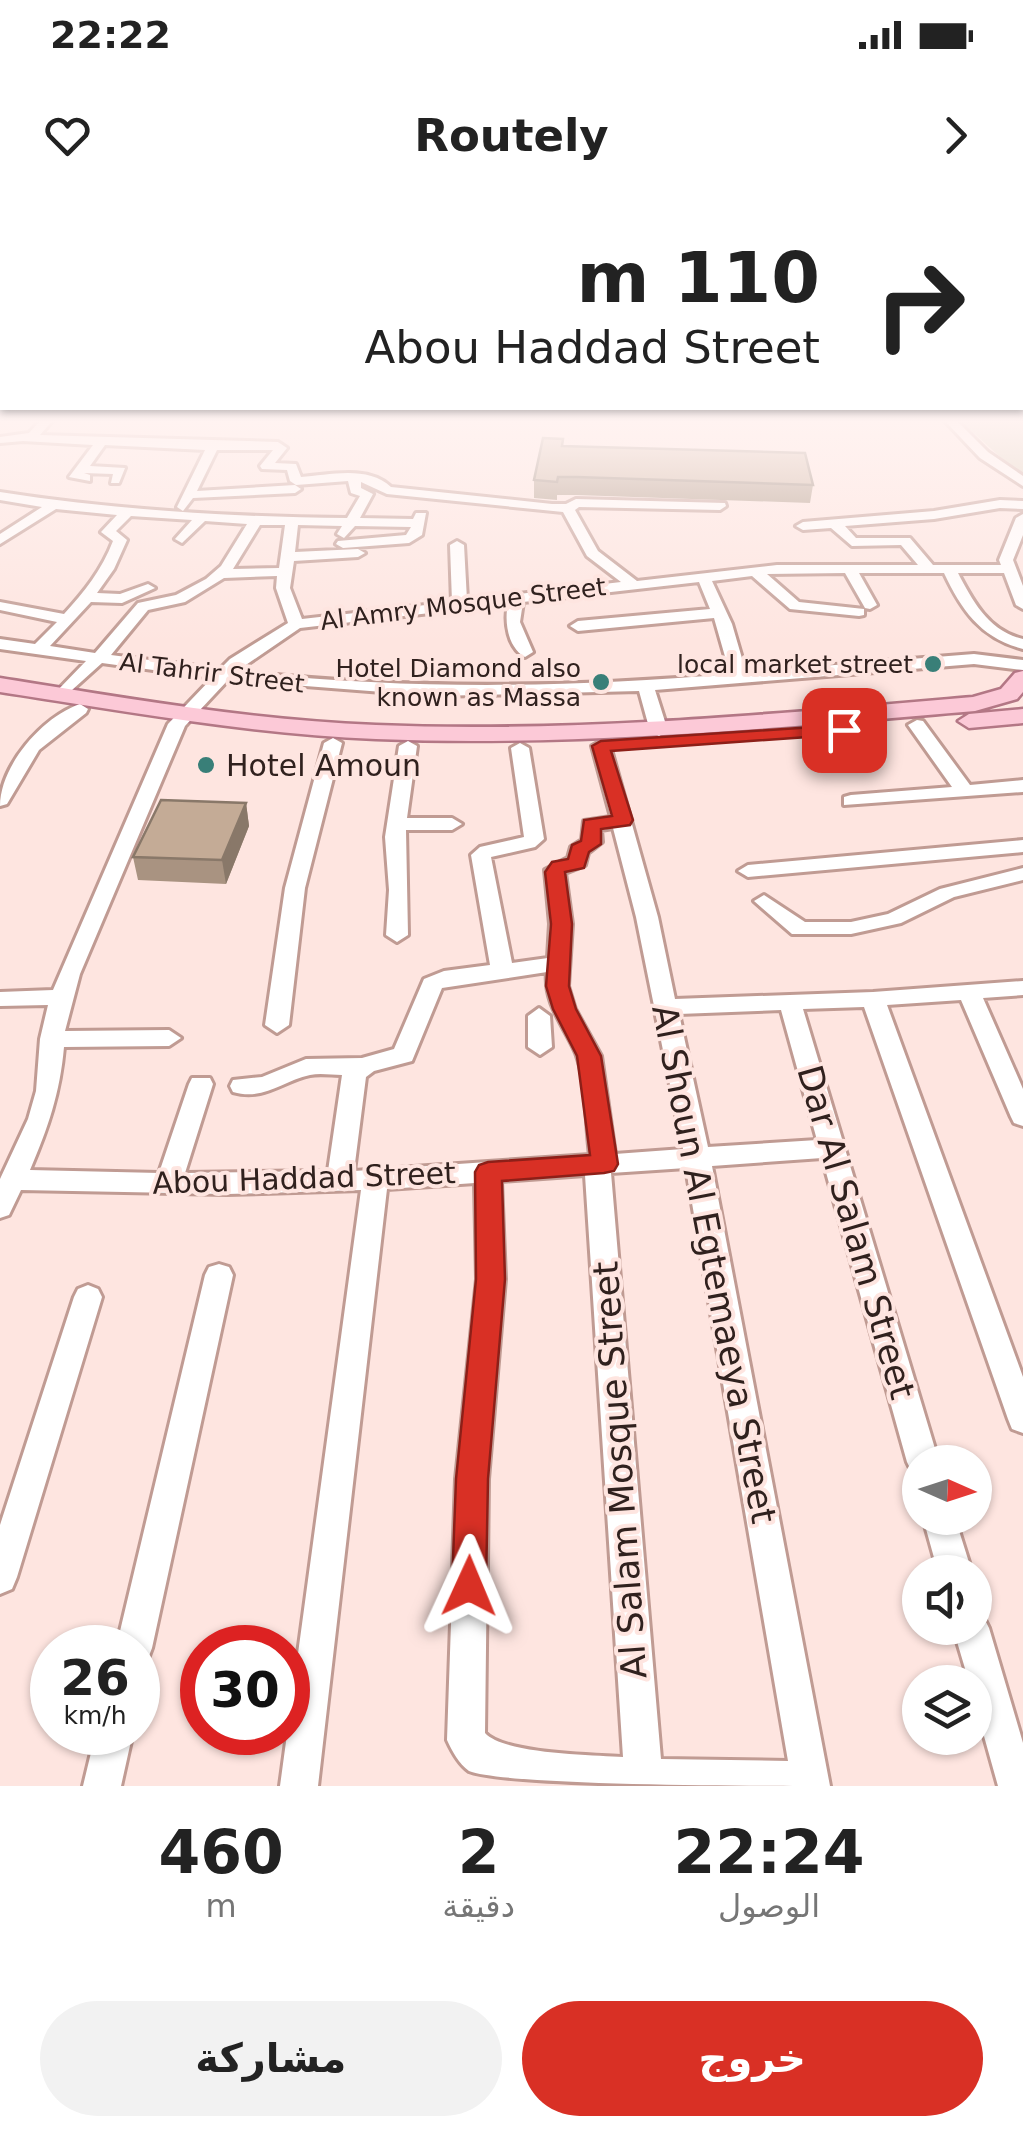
<!DOCTYPE html>
<html lang="ar">
<meta charset="utf-8">
<style>
:root{--surface:#fff;--page:#f2f2f2;--text:#222;--muted:#767676;--accent:#d93025}
body{margin:0;font-family:"DejaVu Sans",Cairo,sans-serif;background:var(--page);color:var(--text);direction:rtl;height:100vh;display:flex;flex-direction:column;font-size:38px;white-space:nowrap}
*{box-sizing:border-box;margin:0}
p{font-size:32px;color:var(--muted)}
.icon{flex:none;width:55px;height:55px;fill:none;stroke:currentColor;stroke-width:2;stroke-linecap:round;stroke-linejoin:round}
.map{position:relative;height:1586px;overflow:hidden;direction:ltr}
.panel{display:flex;flex-direction:column;background:var(--surface);flex:1}
.panel>*{flex:none}
.hud{position:absolute;left:0px;top:0px;width:1025px;height:210px;box-shadow:0 2px 8px #0004;direction:rtl;background:#fff;color:var(--text);overflow:hidden}
.needle{width:65px;rotate:93deg}
.buttons{position:absolute;left:902px;top:1245px;display:grid;gap:20px}
.buttons a{display:grid;place-items:center;width:90px;height:90px;border-radius:50%;background:var(--surface);box-shadow:0 2px 8px #0004;font-size:50px}
.speed{position:absolute;left:30px;top:1425px;display:flex;gap:20px;font-size:50px;font-weight:700;text-align:center}
.speed>*{display:grid;place-content:center;width:130px;height:130px;border-radius:50%;background:var(--surface);box-shadow:0 2px 8px #0004;line-height:1}
.speed small{font-size:25px;font-weight:400}
.speed .limit{border:15px solid #d22;background:#fff;color:#111}
.pin{position:absolute;display:grid;place-items:center;width:85px;height:85px;color:#fff;margin:-42px;border-radius:20px;box-shadow:0 5px 15px #0006}
.me{position:absolute;width:110px;margin:-55px;rotate:1deg;stroke-linejoin:round;filter:drop-shadow(0 0 8px #0008)}
.turn{display:flex;align-items:center;gap:35px;height:210px;padding:0 40px;font-size:45px}
.turn .icon{width:130px;height:130px;stroke-width:2.5}
.turn b{display:block;font-size:70px;line-height:85px}
.eta{display:flex;justify-content:space-evenly;align-items:center;height:170px;text-align:center}
.eta b{font-size:60px;font-weight:800;line-height:70px}
.primary-button{display:flex;gap:20px;margin-top:auto;padding:20px 40px}
.primary-button a{flex:1;height:115px;border-radius:60px;background:var(--accent);color:#fff;font-size:40px;font-weight:800;line-height:115px;text-align:center}
.primary-button a+a{background:var(--page);color:var(--text)}
.status{display:flex;justify-content:space-between;align-items:center;height:70px;padding:0 50px;background:var(--surface);direction:ltr}
.status svg{height:28px;fill:currentColor}
header{display:flex;justify-content:space-between;align-items:center;height:130px;padding:0 40px;background:var(--surface);font-size:45px;font-weight:800}
.map>svg:first-child{display:block}
.green{fill:#d5cfb9}
.lines{fill:none;stroke-linecap:round;stroke-linejoin:round}
.minor-casing{stroke:#c09b93;stroke-width:6}
.major-casing{stroke:#b37785;stroke-width:5}
.minor{fill:#fff;fill-rule:evenodd}
.major{fill:#fcc9d7;fill-rule:evenodd}
.wall{fill:#a99381}
.shaded-wall{fill:#897869}
.building{fill:#c4ab96;stroke:#897869;stroke-width:2.5}
.route{fill:#d93025;stroke:#8d1f18;stroke-width:2.5}
.poi-dot{fill:#397f78;stroke:#fee5e0;stroke-width:4}
.labels{text-anchor:middle;dominant-baseline:central;stroke-width:8;stroke-linejoin:round;paint-order:stroke}
.far-street-label{font-size:25px;fill:#30211e;stroke:#fee5e0}
.far-poi-label{font-size:25px;fill:#30211e;stroke:#fee5e0;text-anchor:end}
.poi-label{font-size:30px;fill:#30211e;stroke:#fee5e0;text-anchor:start}
.street-label{font-size:30px;fill:#30211e;stroke:#fee5e0}
.near-street-label{font-size:35px;fill:#30211e;stroke:#fee5e0}
</style>
<div class="status"><b>22:22</b><svg viewBox="0 0 49 12"><path d="M0 12V9h3v3zM5 12V6h3v6zM10 12V3h3v9zM15 12V0h3v12zM26 1h20v11H26zM47 4h2v5h-2z"/></svg></div>
<header><svg class="icon" aria-label="forward" viewBox="0 0 24 24"><path d="M9 5l7 7-7 7"/></svg>Routely<svg class="icon" aria-label="heart" viewBox="0 0 24 24"><path d="M12 20l-8-8c-3-5 5-10 8-4 3-6 11-1 8 4z"/></svg></header>
<div class="map">
<svg width="1023" height="1586" viewBox="0 0 1023 1586">
<rect width="100%" height="100%" fill="#fee5e0"/>
<path class="green" d="M958,220H1023V275C999,258 981,238 958,220Z"/>
<g class="lines">
<g class="minor-casing">
<path id="minor" d="M41,220H53L40,235L278,242L287,248L275,263L296,264L301,277C329,275 368,265 391,287L552,304H566L576,299L725,303L726,306L720,310L579,307L575,310L598,351L637,381L777,365H918L901,345L852,346L831,328L803,330L796,326L803,322L934,311L1000,300L1023,301V309L1000,308L934,319L845,326L856,338H910L933,365H1001L999,360L1016,318L1023,314V335L1013,360L1023,386V409L1016,405L1004,373H958C973,402 989,431 1023,439V449C981,438 962,411 944,373H859L877,405L870,409L865,408L845,373L767,374L799,402L864,409V415L859,416L790,409L752,376L712,381L732,424L746,472L974,454L1023,460V470L974,464L655,490L668,531L659,536L650,531L639,491L434,496L228,480L185,526L80,774L65,831L169,830L181,838L169,846L64,847C60,893 48,928 30,970L159,973L189,884L192,878H210L213,884L185,973L328,971L342,875C332,875 320,873 310,875C282,881 264,901 233,892L230,886L233,880L262,877L306,859L362,858L394,849L424,779L444,771L490,765L471,655L480,647L524,637L511,548L520,543L529,548L544,639L535,647L491,657L512,763L548,758L550,724L545,670L568,658L571,647L582,640L584,621L611,617L592,546L601,541L610,546L658,717L675,799L873,792L1023,781V795L983,798L1023,889V926L1014,923L1011,917L961,800L887,805L1023,1177V1233L1012,1229L1008,1219L864,807L803,809L939,1262H920V1275L912,1272L907,1262L822,958L712,966L830,1586C770,1586 506,1586 469,1571C459,1564 452,1551 447,1540L456,1279L477,1079L475,983L387,989L318,1586H280L361,990L227,994L21,990L9,1015L0,1018V979L28,919L36,891L40,839L48,805L0,806V792L53,790L168,524L212,478L102,463L62,499L54,494L86,461L0,449V439L35,444L57,422L0,410V402L64,414C84,392 102,370 113,341L101,332L117,315L56,309L0,344V334L42,307L0,300V292C115,310 230,317 347,318L360,296L351,293L348,281L296,285L290,281L287,270L262,269L260,266L273,250H217L197,291L295,285L301,289L295,293L193,298L183,311L177,307L205,250L105,245L90,266L125,268L119,283H111L113,274L84,273L90,275V281L69,277L93,245L23,241L0,243V237L29,233ZM361,282L387,294L563,312L587,356L621,382L467,400L464,345L457,341L450,345L452,402L302,419L290,388L294,361L358,357L365,353L358,349L295,352L298,325L342,326L337,334L344,338L355,326L411,327L406,335L338,341L336,344L343,348L409,343L422,335L426,313H416L413,319L360,318L373,294L361,288ZM131,316L192,320L175,339L182,343L205,321L247,324L221,366L206,379L176,395L138,403L95,453L50,446L91,402L122,403L155,388L148,384L120,394L97,393L114,369L127,340L116,331ZM260,325H285L279,368L233,369ZM277,376L276,388L288,423L230,459L220,469L111,455L148,410L185,402L224,378ZM699,382L710,409L578,421L570,426L578,431L714,418L730,474C565,488 402,490 237,471L300,428L508,404C504,422 508,448 525,457L533,452L520,422L523,402ZM613,628L636,717L683,949L615,954L601,856L575,809L568,786L572,724L565,673L585,665L588,653L602,642L601,630ZM547,772C544,804 564,825 576,853C587,882 586,924 590,955L354,971L366,877L374,871L412,861L442,788ZM781,810L817,940L708,947L679,814ZM686,968L788,1561L661,1559L611,973ZM585,975L623,1557C592,1555 504,1554 485,1533L488,1279L505,1079L501,981Z
M944,220H956L988,252L1023,276V286L980,258Z
M80,504L88,509L86,513L39,550L7,604L0,606C0,566 42,517 80,504Z
M917,520L923,521L970,585L1023,580V592L844,605V597L851,595L952,587L908,525Z
M333,538L342,543L305,688L289,825L277,833L265,825L285,688L324,543Z
M408,541L417,546L407,618H452L462,624L452,630H406L408,735L397,742L386,735L389,690L385,637L399,546Z
M1023,640V652L748,677L738,671L748,665Z
M1023,668V680L954,697L901,723L851,734H792L754,701L764,695L805,722H851L888,714L940,689Z
M539,808L550,816L552,847L540,855L528,847V816Z
M219,1064L229,1067L233,1075L152,1448L147,1461L138,1464V1448H116L205,1075L209,1067Z
M88,1085L98,1089L102,1097L17,1377L12,1389L0,1394V1325L74,1097L78,1089Z
M923,1318H955L972,1372H938Z
M975,1412L983,1416L989,1428L1023,1543V1586H998L975,1504V1482H969L953,1428H975Z
M96,1532H133L121,1586H83Z"/>
</g>
<g class="major-casing">
<path id="major" d="M1023,471V492L1017,499L975,511C776,528 576,547 376,539C250,534 125,511 0,492V478C125,498 250,520 376,525C575,533 775,514 973,497L1001,489L1015,473Z
M1023,509V523L969,528L958,521L969,514Z"/>
</g>
<use href="#minor" class="minor"/>
<use href="#major" class="major"/>
</g>
<path class="wall" d="M563,246L813,285L810,303L576,295H557V300L534,298V280Z
M246,603L249,626L226,684L138,680L133,657Z"/>
<path class="shaded-wall" d="M246,603L249,626L226,684L222,660Z"/>
<path class="building" d="M543,238L563,239L562,246L805,253L813,285L577,277H558L557,282L534,280Z
M161,600L246,603L222,660L133,657Z"/>
<linearGradient id="sky" x2="0" y2="1"><stop stop-color="#8ca4cb"/><stop offset="0.5" stop-color="#fff3f1"/><stop offset="1" stop-color="#fff3f1" stop-opacity="0"/></linearGradient>
<rect width="1023" height="442" fill="url(#sky)"/>
<path class="route" d="M844,525L850,527V534L611,551L633,620L630,625L601,629V644L589,652L584,668L565,672L572,724L569,786L576,809L601,856L618,964L614,971L604,973L502,981L505,1079L488,1279L486,1386L481,1398L469,1403L457,1398L452,1386L456,1279L476,1079L475,972L479,965L488,962L590,955L577,856L553,809L546,786L551,724L545,672L552,662L568,659L572,645L581,641L584,620L612,616L592,546L601,541Z"/>
<g class="poi-dot">
<circle cx="933" cy="464" r="10"/>
<circle cx="601" cy="482" r="10"/>
<circle cx="206" cy="565" r="10"/>
</g>
<g class="labels">
<g class="far-street-label">
<text transform="translate(463 404) rotate(-7)">Al Amry Mosque Street</text>
<text transform="translate(212 473) rotate(7)">Al Tahrir Street</text>
</g>
<g class="far-poi-label">
<text x="913" y="464">local market street</text>
<text x="581" y="468">Hotel Diamond also<tspan x="581" dy="29">known as Massa</tspan></text>
</g>
<g class="poi-label">
<text x="226" y="565">Hotel Amoun</text>
</g>
<g class="street-label">
<text transform="translate(304 978) rotate(-2)">Abou Haddad Street</text>
</g>
<g class="near-street-label">
<text transform="translate(856 1032) rotate(74)">Dar Al Salam Street</text>
<text transform="translate(714 1064) rotate(79)">Al Shoun Al Egtemaeya Street</text>
<text transform="translate(620 1270) rotate(-94)">Al Salam Mosque Street</text>
</g>
</g>
</svg>
<div class="buttons">
<a><svg class="needle" viewBox="-14 -14 28 28"><path d="M0-13l5 13h-10z" fill="#e53935"/><path d="M0 13l5-13h-10z" fill="#767676"/></svg></a>
<a><svg class="icon" aria-label="sound" viewBox="0 0 24 24"><path d="M4 9h4l5-4v14l-5-4H4zM17 9q2 3 0 6"/></svg></a>
<a><svg class="icon" aria-label="layers" viewBox="0 0 24 24"><path d="M12 4l9 5-9 5-9-5zM3 14l9 5 9-5"/></svg></a>
</div>
<div class="speed"><div>26<small>km/h</small></div><div class="limit">30</div></div>
<div class="pin" style="left:844px;top:530px;background:#d93025"><svg class="icon" aria-label="arrive" viewBox="0 0 24 24"><path d="M6 21V4h12l-3 4 3 4H6"/></svg></div>
<svg class="me" style="left:469px;top:1386px" viewBox="-20 -20 40 40"><path d="M0-17L14 15 0 8-14 15z" fill="#d93025" stroke="#fff" stroke-width="4"/></svg>
<div class="hud">
<div class="turn"><svg class="icon" aria-label="right" viewBox="0 0 24 24"><path d="M7 20v-9h11M14 6l5 5-5 5"/></svg><div><b>110 m</b>Abou Haddad Street</div></div>
</div>
</div>
<section class="panel">
<div class="eta">
<div><b>22:24</b><p>الوصول</p></div>
<div><b>2</b><p>دقيقة</p></div>
<div><b>460</b><p>m</p></div>
</div>
<div class="primary-button"><a>خروج</a><a>مشاركة</a></div>
</section>
